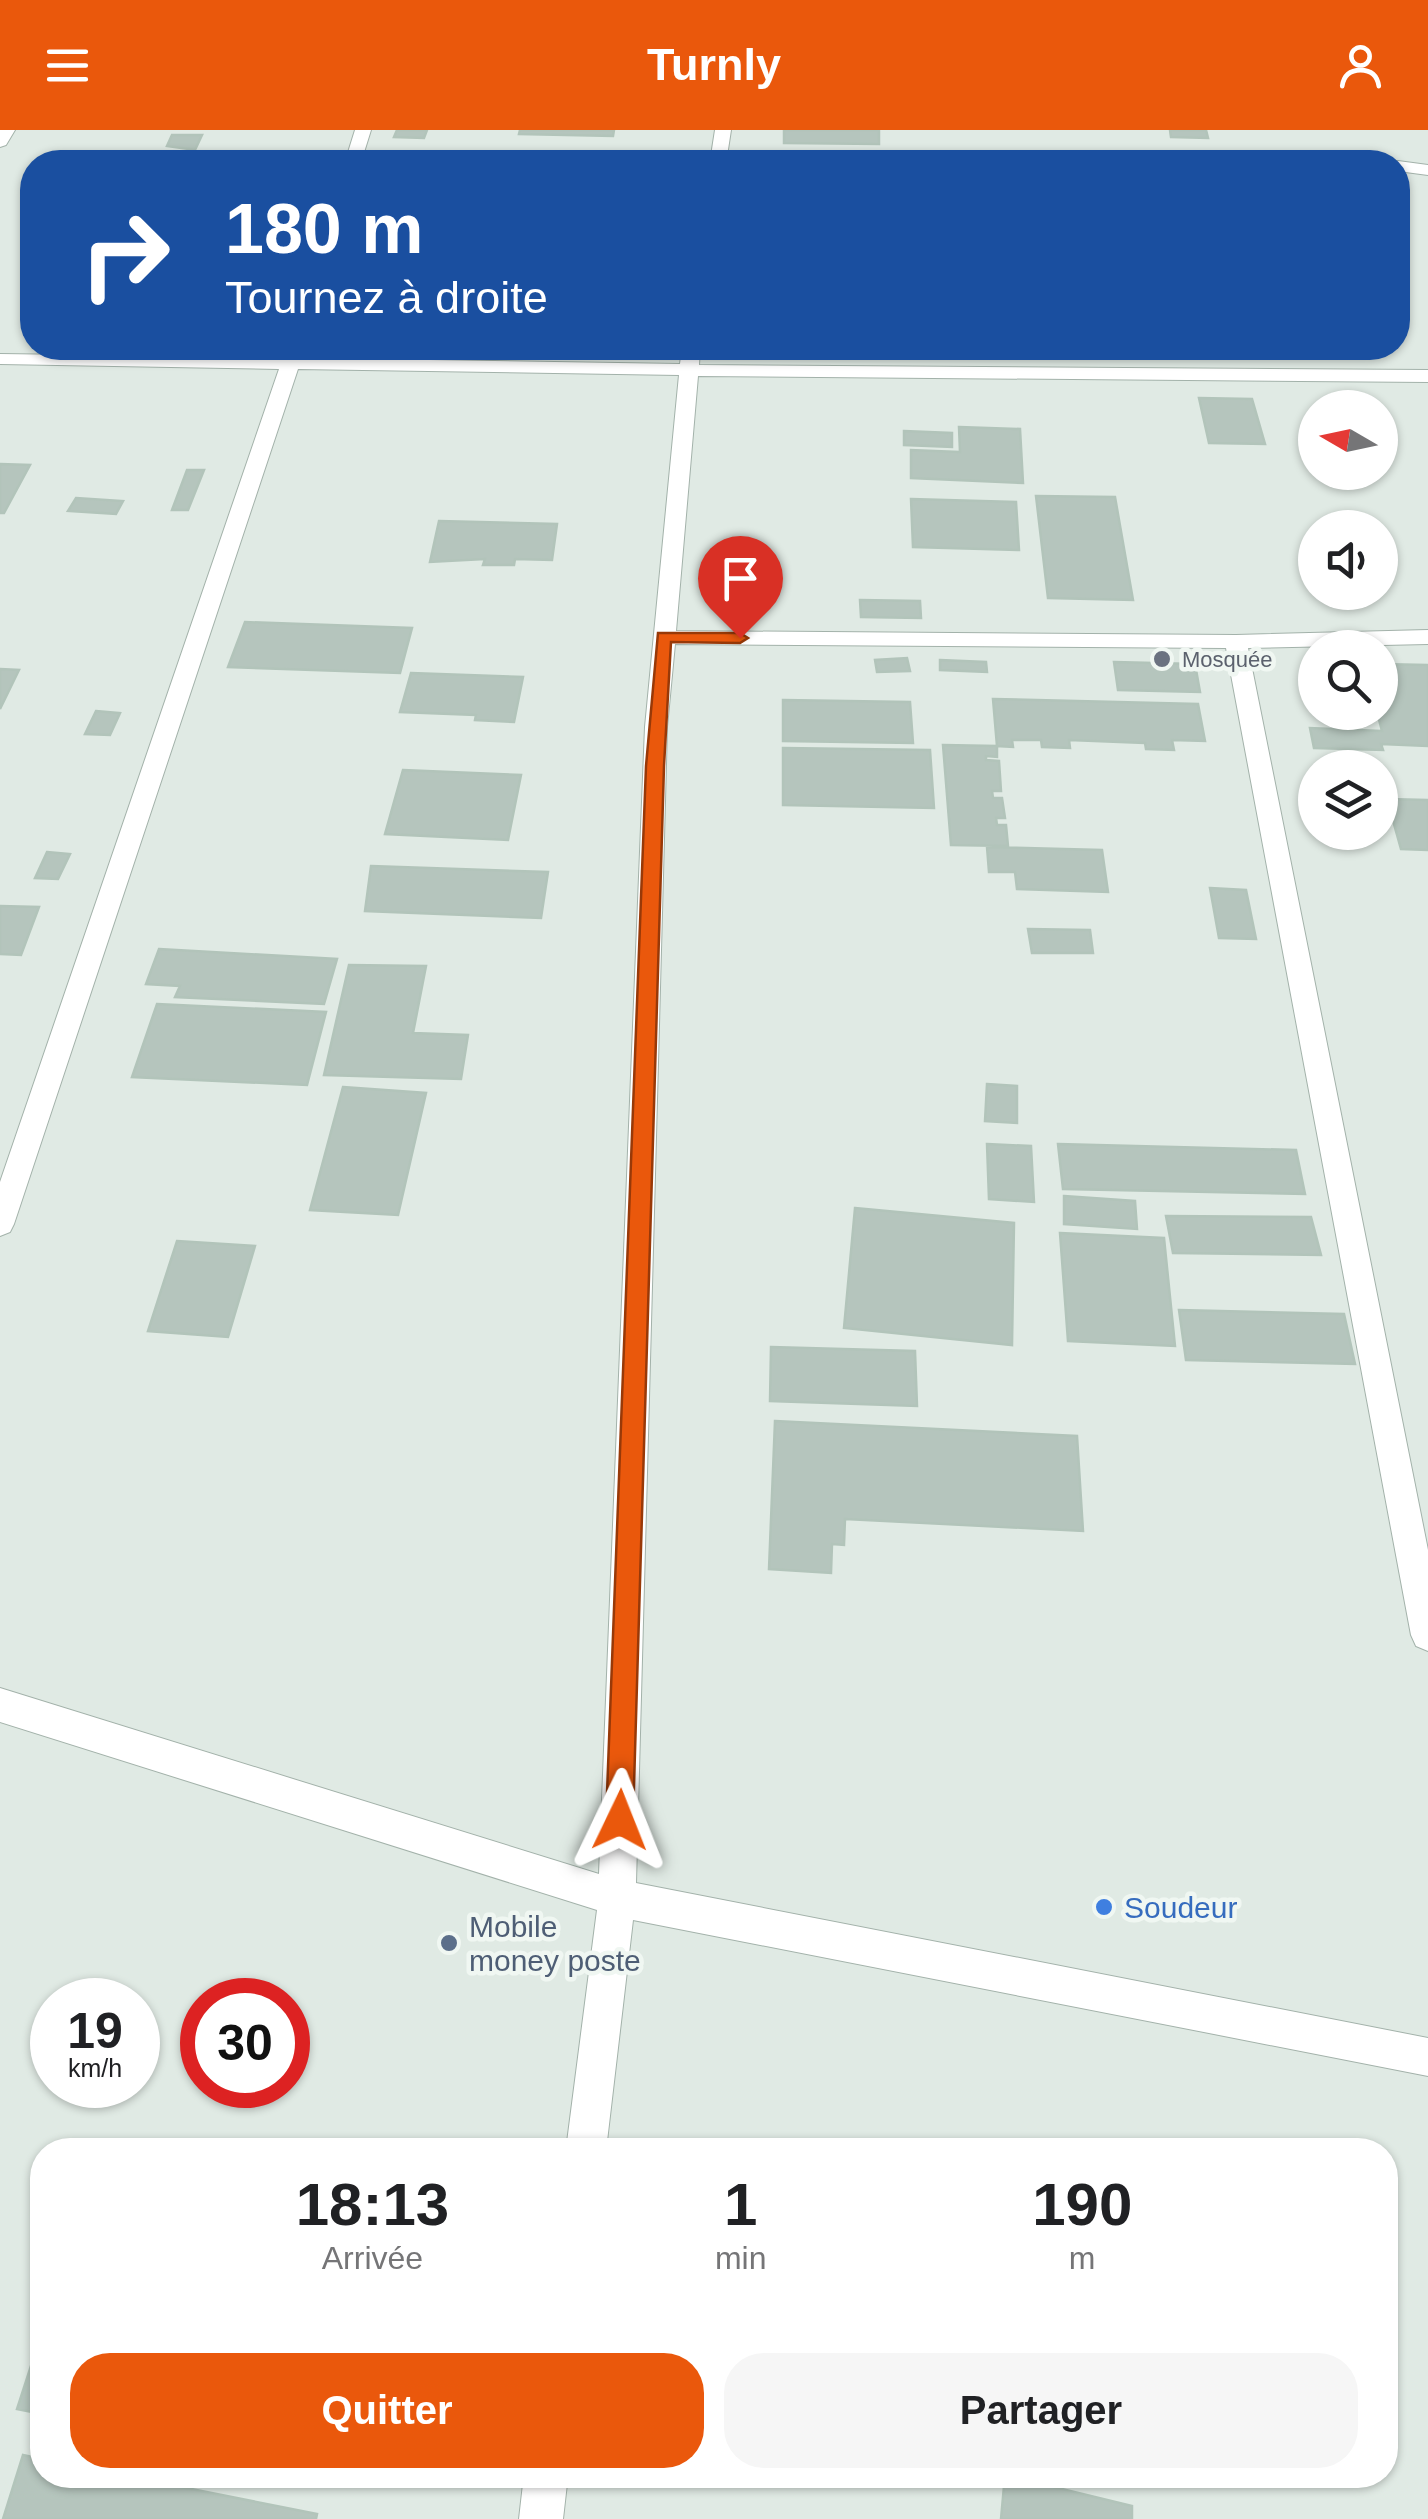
<!DOCTYPE html>
<html lang="fr">
<meta charset="utf-8">
<style>
:root{--surface:#fff;--page:#f6f6f6;--text:#202124;--muted:#757577;--accent:#ea580c}
body{margin:0;font-family:Helvetica,sans-serif;background:var(--page);color:var(--text);height:100vh;display:flex;flex-direction:column;font-size:38px;white-space:nowrap}
*{box-sizing:border-box;margin:0}
p{font-size:32px;color:var(--muted)}
.icon{flex:none;width:55px;height:55px;fill:none;stroke:currentColor;stroke-width:2;stroke-linecap:round;stroke-linejoin:round}
.map{position:relative;flex:1;overflow:hidden}
.sheet{position:absolute;left:30px;top:2008px;width:1368px;height:350px;display:flex;flex-direction:column;background:var(--surface);border-radius:40px;box-shadow:0 2px 8px #0004}
.sheet>*{flex:none}
.guide{position:absolute;left:20px;top:20px;width:1390px;height:210px;border-radius:40px;box-shadow:0 2px 8px #0004;background:#1a4fa0;color:#fff;overflow:hidden}
.needle{width:65px;rotate:279deg}
.fabs{position:absolute;left:1298px;top:260px;display:grid;gap:20px}
.fabs a{display:grid;place-items:center;width:100px;height:100px;border-radius:50%;background:var(--surface);box-shadow:0 2px 8px #0004;font-size:50px}
.speed{position:absolute;left:30px;top:1848px;display:flex;gap:20px;font-size:50px;font-weight:700;text-align:center}
.speed>*{display:grid;place-content:center;width:130px;height:130px;border-radius:50%;background:var(--surface);box-shadow:0 2px 8px #0004;line-height:1}
.speed small{font-size:25px;font-weight:400}
.speed .limit{border:15px solid #d22;background:#fff;color:#111}
.pin{position:absolute;display:grid;place-items:center;width:85px;height:85px;color:#fff;margin:-102px -42px;border-radius:50% 50% 50% 0;rotate:-45deg;box-shadow:0 0 10px #0007}
.pin .icon{rotate:45deg}
.me{position:absolute;width:110px;margin:-55px;rotate:2deg;stroke-linejoin:round;filter:drop-shadow(0 0 8px #0008)}
.turn{display:flex;align-items:center;gap:35px;height:210px;padding:0 40px;font-size:45px}
.turn .icon{width:130px;height:130px;stroke-width:2.5}
.turn b{display:block;font-size:70px;line-height:85px}
.eta{display:flex;justify-content:space-evenly;align-items:center;height:170px;text-align:center}
.eta b{font-size:60px;font-weight:600;line-height:70px}
.action{display:flex;gap:20px;margin-top:auto;padding:20px 40px}
.action a{flex:1;height:115px;border-radius:40px;background:var(--accent);color:#fff;font-size:40px;font-weight:600;line-height:115px;text-align:center}
.action a+a{background:var(--page);color:var(--text)}
header{display:flex;justify-content:space-between;align-items:center;height:130px;padding:0 40px;background:var(--accent);color:#fff;font-size:45px;font-weight:600}
.map>svg:first-child{display:block}
.building{fill:#b5c5bd;stroke:#b2c4ba;stroke-width:2.5}
.lines{fill:none;stroke-linecap:round;stroke-linejoin:round}
.street-casing{stroke:#a3b2aa;stroke-width:2}
.street{fill:#fff;fill-rule:evenodd}
.route{fill:#ea580c;stroke:#983908;stroke-width:2.5}
.worship-dot{fill:#6b7280;stroke:#f0f7f2;stroke-width:4}
.shop-dot{fill:#3f7fe0;stroke:#f0f7f2;stroke-width:4}
.service-dot{fill:#5c6f8a;stroke:#f0f7f2;stroke-width:4}
.labels{text-anchor:middle;dominant-baseline:central;stroke-width:9;stroke-linejoin:round;paint-order:stroke}
.far-worship-label{font-size:22px;fill:#5b616d;stroke:#f0f7f2;text-anchor:start}
.near-shop-label{font-size:30px;fill:#366cbe;stroke:#f0f7f2;text-anchor:start}
.near-service-label{font-size:30px;fill:#4e5e75;stroke:#f0f7f2;text-anchor:start}
</style>
<header><svg class="icon" aria-label="menu" viewBox="0 0 24 24"><path d="M4 6h16M4 12h16M4 18h16"/></svg>Turnly<svg class="icon" aria-label="person" viewBox="0 0 24 24"><circle cx="12" cy="8" r="4"/><path d="M4 21q1-7 8-7t8 7"/></svg></header>
<div class="map">
<svg width="1428" height="2389" viewBox="0 0 1428 2389">
<rect width="100%" height="100%" fill="#e0eae4"/>
<path class="building" d="M397,0H427L424,8L394,7Z
M520,0H614L613,6L519,4Z
M784,0H879V14L784,13Z
M1170,0H1206L1208,8L1171,7Z
M172,5H202L195,20L167,16Z
M173,27L272,30L170,32Z
M1199,268L1252,269L1265,314L1209,313Z
M959,297L1020,299L1023,353L911,348V320L960,322Z
M904,301L952,303V317L904,315Z
M0,334L30,335L4,383H0Z
M187,340H204L188,380H172Z
M1036,366L1115,367L1133,470L1048,468Z
M76,368L123,371L116,384L68,381Z
M911,369L1016,372L1019,420L913,417Z
M439,391L557,394L552,430L515,429L514,435H483L485,429L430,432Z
M860,470L920,471L921,488L861,487Z
M245,492L412,498L400,543L228,537Z
M907,528L910,541L877,542L875,530Z
M940,530L986,532L987,542L940,540Z
M1114,532L1195,534L1200,562L1118,560Z
M1380,534L1428,535V616L1381,614L1383,620L1314,618L1310,598L1382,601L1377,582H1380Z
M0,539L19,540L0,579Z
M411,543L523,547L514,592L475,590L476,585L400,582Z
M993,569L1198,574L1205,611L1172,610L1174,620L1146,619L1145,613L1069,610L1070,618L1042,617L1041,610H1012L1013,617L997,616Z
M783,570L910,572L913,613L783,611Z
M96,581L120,583L110,605L85,604Z
M943,615L997,616V627L986,626V630L999,631L1001,661H992L993,668H1002L1005,688H996L997,695H1006L1008,716L951,715Z
M783,618L930,620L934,678L783,675Z
M403,640L521,645L508,710L385,704Z
M1387,669L1428,670V720L1401,719Z
M987,717L1102,720L1108,762L1017,759L1015,742H989Z
M47,722L70,724L58,749L35,748Z
M371,736L548,742L541,788L365,781Z
M1210,758L1246,760L1256,809L1219,808Z
M0,776L39,777L21,825L0,824Z
M1028,799L1090,800L1093,823H1032Z
M159,819L337,829L324,874L175,867L180,856L146,854Z
M349,835L426,836L413,903L468,905L461,949L324,945Z
M157,874L326,882L307,955L132,947Z
M987,954L1017,956V993L985,991Z
M343,957L426,963L398,1085L310,1080Z
M987,1014L1031,1016L1034,1072L989,1069Z
M1058,1014L1296,1020L1305,1064L1063,1059Z
M1064,1066L1135,1071L1137,1099L1064,1094Z
M855,1078L1014,1093L1012,1215L844,1198Z
M1166,1086L1311,1087L1321,1125L1173,1123Z
M1060,1103L1164,1108L1175,1216L1068,1211Z
M177,1111L255,1116L228,1207L148,1201Z
M1179,1180L1344,1184L1355,1234L1186,1230Z
M771,1217L915,1221L917,1276L770,1271Z
M775,1291L1077,1306L1083,1401L845,1389L844,1415L832,1414L831,1443L769,1439Z
M42,2202V2284L17,2279Z
M23,2325L42,2329V2345H121L317,2384L316,2389H3Z
M1005,2345L1132,2376V2389H1001Z"/>
<g class="lines">
<g class="street-casing">
<path id="street" d="M0,0H15L6,15L0,17Z
M355,0H371L361,32H345Z
M715,0H731L727,26L1271,27L1279,32H710Z
M1398,31L1428,35V45L1398,41V32H1393Z
M288,218H302L301,228L680,234L682,218H700L699,235L1428,240V252L698,246L676,501L1236,505L1428,500V514L1248,518L1428,1420V1521L1416,1516L1411,1505L1226,518L675,514L667,597L636,1753L1428,1908V1946L633,1790L606,2020H566L597,1780L0,1592V1558L599,1744L645,597L679,245L298,239L14,1094L10,1102L0,1106V1052L279,239L0,234V224L283,228Z
M524,2345H568L563,2389H519Z"/>
</g>
<use href="#street" class="street"/>
</g>
<path class="route" d="M658,503H740L748,508L740,513L671,512L664,636L633,1690L629,1700L620,1704L610,1700L606,1690L646,636Z"/>
<circle class="worship-dot" cx="1162" cy="529" r="10"/>
<circle class="shop-dot" cx="1104" cy="1777" r="10"/>
<circle class="service-dot" cx="449" cy="1813" r="10"/>
<g class="labels">
<g class="far-worship-label">
<text x="1182" y="529">Mosquée</text>
</g>
<g class="near-shop-label">
<text x="1124" y="1777">Soudeur</text>
</g>
<g class="near-service-label">
<text x="469" y="1796">Mobile<tspan x="469" dy="34">money poste</tspan></text>
</g>
</g>
</svg>
<div class="fabs">
<a><svg class="needle" viewBox="-14 -14 28 28"><path d="M0-13l5 13h-10z" fill="#e53935"/><path d="M0 13l5-13h-10z" fill="#757577"/></svg></a>
<a><svg class="icon" aria-label="sound" viewBox="0 0 24 24"><path d="M4 9h4l5-4v14l-5-4H4zM17 9q2 3 0 6"/></svg></a>
<a><svg class="icon" aria-label="search" viewBox="0 0 24 24"><circle cx="10" cy="10" r="6"/><path d="M15 15l6 6"/></svg></a>
<a><svg class="icon" aria-label="layers" viewBox="0 0 24 24"><path d="M12 4l9 5-9 5-9-5zM3 14l9 5 9-5"/></svg></a>
</div>
<div class="speed"><div>19<small>km/h</small></div><div class="limit">30</div></div>
<div class="pin" style="left:740px;top:508px;background:#d93025"><svg class="icon" aria-label="arrive" viewBox="0 0 24 24"><path d="M6 21V4h12l-3 4 3 4H6"/></svg></div>
<svg class="me" style="left:620px;top:1690px" viewBox="-20 -20 40 40"><path d="M0-17L14 15 0 8-14 15z" fill="#ea580c" stroke="#fff" stroke-width="4"/></svg>
<div class="guide">
<div class="turn"><svg class="icon" aria-label="right" viewBox="0 0 24 24"><path d="M7 20v-9h11M14 6l5 5-5 5"/></svg><div><b>180 m</b>Tournez à droite</div></div>
</div>
<section class="sheet">
<div class="eta">
<div><b>18:13</b><p>Arrivée</p></div>
<div><b>1</b><p>min</p></div>
<div><b>190</b><p>m</p></div>
</div>
<div class="action"><a>Quitter</a><a>Partager</a></div>
</section>
</div>
